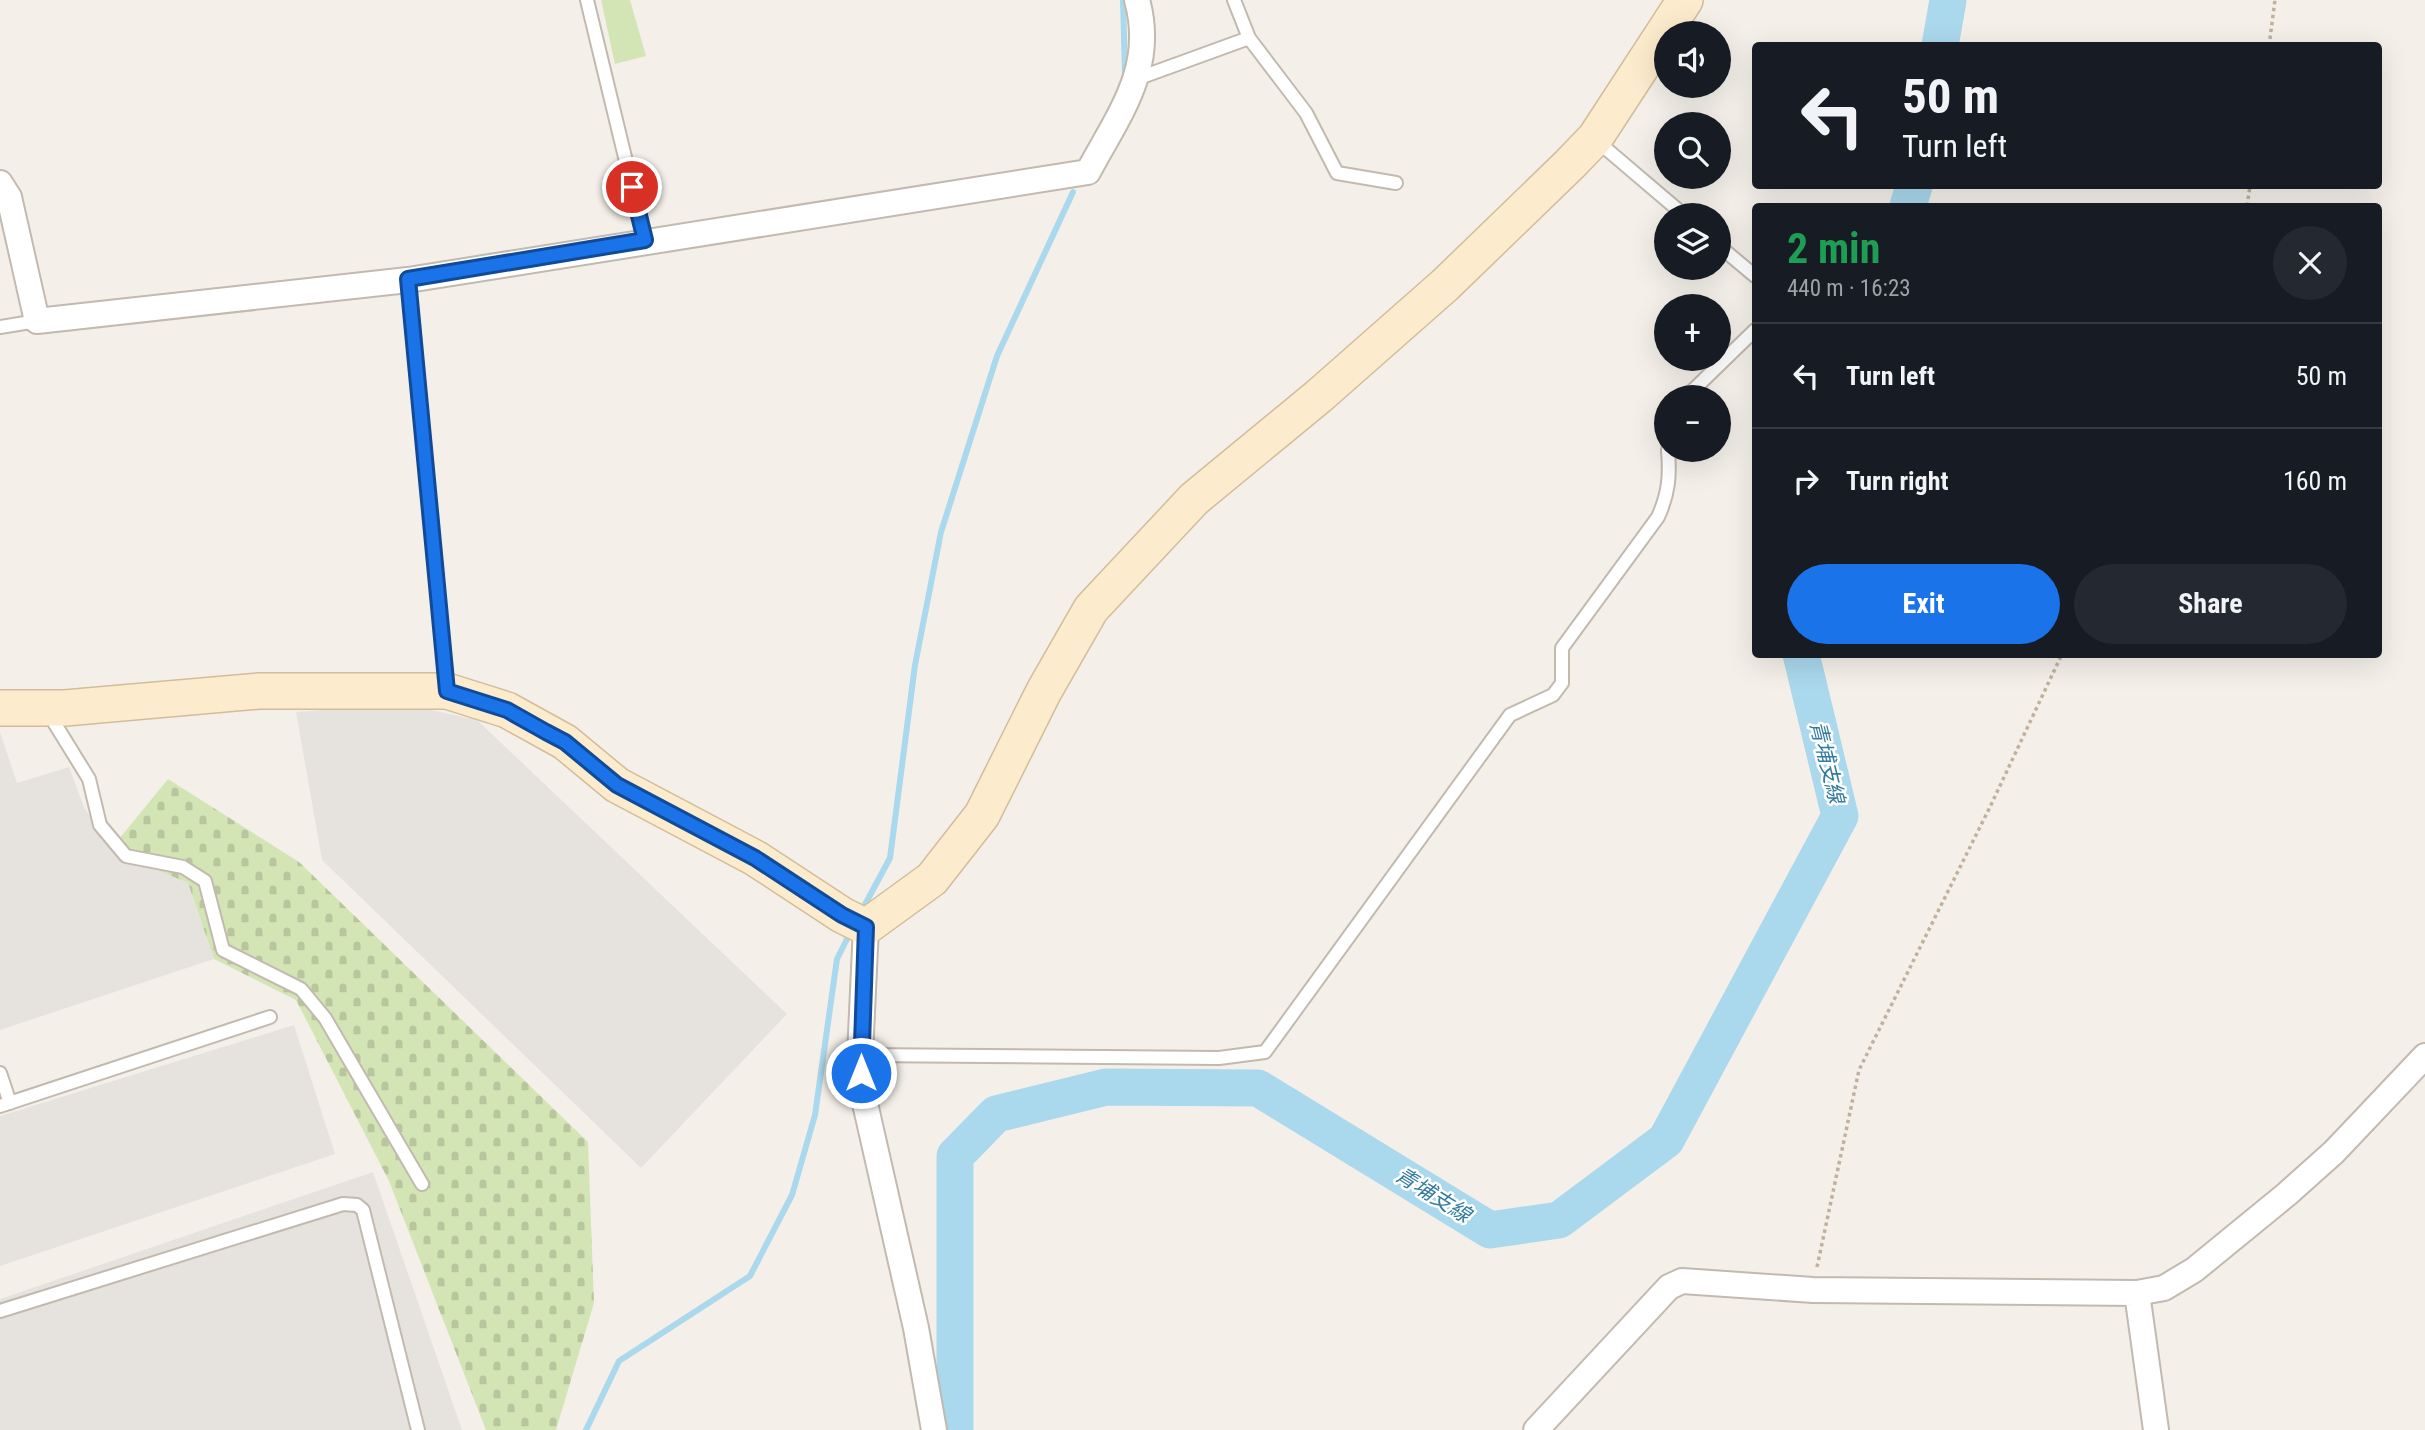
<!DOCTYPE html>
<meta charset="utf-8">
<style>
:root{--surface:#171b24;--page:#242831;--text:#f1f3f6;--muted:#9ea1a6;--line:#363941;--accent:#1a73e8}
body{margin:0;font-family:"Roboto Condensed","Noto Sans TC",sans-serif;background:var(--page);color:var(--text);height:100vh;display:flex;flex-direction:column;font-size:26px;white-space:nowrap}
*{box-sizing:border-box;margin:0}
p{font-size:23px;color:var(--muted)}
.icon{flex:none;width:38px;height:38px;fill:none;stroke:currentColor;stroke-width:2;stroke-linecap:round;stroke-linejoin:round}
.map{position:relative;flex:1;overflow:hidden}
.side{position:absolute;left:1752px;top:203px;width:630px;height:455px;display:flex;flex-direction:column;background:var(--surface);border-radius:7px;box-shadow:0 7px 28px #0002}
.side>*{flex:none}
.hud{position:absolute;left:1752px;top:42px;width:630px;height:147px;border-radius:7px;box-shadow:0 7px 28px #0002;background:#171b24;color:var(--text);overflow:hidden}
.tools{position:absolute;left:1654px;top:21px;display:grid;gap:14px}
.tools a{display:grid;place-items:center;width:77px;height:77px;border-radius:50%;background:var(--surface);box-shadow:0 7px 28px #0002;font-size:35px}
.pin{position:absolute;display:grid;place-items:center;width:60px;height:60px;color:#fff;margin:-30px;border:4px solid #fff;border-radius:50%;box-shadow:0 2px 7px #0007}
.me{position:absolute;width:77px;margin:-38px;rotate:0deg;stroke-linejoin:round;filter:drop-shadow(0 0 5px #0008)}
.turn{display:flex;align-items:center;gap:24px;height:147px;padding:0 35px;font-size:32px}
.turn .icon{width:91px;height:91px;stroke-width:2.5}
.turn b{display:block;font-size:49px;line-height:60px}
.round{display:grid;place-items:center;flex:none;width:74px;height:74px;border-radius:37px;background:var(--page)}
.summary{display:flex;align-items:center;justify-content:space-between;height:119px;padding:0 35px}
h1{font-size:42px;font-weight:700;line-height:52px;color:#1e9e55}
.cta{display:flex;gap:14px;margin-top:auto;padding:14px 35px}
.cta a{flex:1;height:80px;border-radius:42px;background:var(--accent);color:#fff;font-size:28px;font-weight:700;line-height:80px;text-align:center}
.cta a+a{background:var(--page);color:var(--text)}
ul{padding:0;list-style:none}
li{display:flex;align-items:center;gap:21px;height:105px;padding:0 35px;border-top:2px solid var(--line)}
li div{flex:1}
li b{display:block;font-size:26px}
li em{font-style:normal}
.map>svg:first-child{display:block}
.industrial{fill:#e6e2de}
.cemetery{fill:url(#cemetery-stones)}
.park{fill:#d4e5b5}
.lines{fill:none;stroke-linecap:round;stroke-linejoin:round}
.stream{stroke:#aad8ed;stroke-width:6}
.river{stroke:#aad8ed;stroke-width:37}
.lane-casing{stroke:#c2b9af;stroke-width:16}
.street-casing{stroke:#c2b9af;stroke-width:28}
.secondary-casing{stroke:#d1bd9b;stroke-width:38}
.path{stroke:#c0b19e;stroke-width:3.5;stroke-dasharray:3.5 3.5;stroke-linecap:butt}
.lane{stroke:#fff;stroke-width:12}
.street{stroke:#fff;stroke-width:24}
.secondary{stroke:#fcebcc;stroke-width:35}
.route-casing{stroke:#114b97;stroke-width:18}
.route{stroke:#1a73e8;stroke-width:12}
.labels{text-anchor:middle;dominant-baseline:central;stroke-width:5;stroke-linejoin:round;paint-order:stroke}
.water-label{font-size:21px;font-style:italic;fill:#337b9e;stroke:#fff}
</style>
<div class="map">
<svg width="2425" height="1430" viewBox="0 0 2425 1430">
<defs>
<pattern id="cemetery-stones" width="16" height="16" patternUnits="userSpaceOnUse" patternTransform="scale(1.75)"><rect width="16" height="16" fill="#d4e5b5"/><path d="M2 7V4a2 2 0 0 1 4 0v3zM10 15v-3a2 2 0 0 1 4 0v3z" fill="#b7c69c"/></pattern>
</defs>
<rect width="100%" height="100%" fill="#f4f0e9"/>
<path class="industrial" d="M404,704L477,720L787,1014L641,1168L322,860L296,712Z
M0,732L17,783L69,767L84,807L110,849L188,883L214,959L0,1030Z
M294,1025L335,1154L0,1266V1116Z
M373,1172L462,1430H0V1299Z"/>
<path class="cemetery" d="M168,779L299,862L588,1142L594,1303L556,1430H486L389,1181L296,1000L214,959L188,883L110,850Z"/>
<path class="park" d="M601,0H630L646,56L615,64Z"/>
<g class="lines">
<path class="stream" d="M1123,0L1125,75
M861,912L890,858L915,665L941,532L997,356L1073,192
M586,1430L619,1361L750,1276L792,1195L815,1115L837,959L851,931"/>
<path class="river" d="M1940,46L1948,0
M1908,206L1914,186
M955,1430V1156L996,1114L1106,1087L1258,1088L1490,1230L1559,1220L1666,1140L1840,816L1801,654"/>
<g class="lane-casing">
<path id="lane" d="M587,0L645,240
M1234,0L1249,38L1306,113L1337,173L1396,183
M1139,78L1249,38
M1597,141L1684,215
M1718,245L1755,276
M408,280L447,690
M0,327L37,321
M1686,397L1755,330
M1666,417V427
M47,711L89,779L100,825L126,856L183,867L205,881L223,950L301,989L325,1018L422,1184
M860,1055L1219,1058L1265,1052L1510,715L1553,695L1562,683V648L1658,517C1669,493 1670,475 1668,450
M0,1073L10,1103
M0,1106L270,1017
M0,1311L343,1204L357,1205L363,1210L418,1430"/>
</g>
<g class="street-casing">
<path id="street" d="M0,183L9,197L37,321L408,280L1088,172C1119,114 1156,68 1137,0
M866,927L860,1055L862,1090L916,1328L934,1430
M2137,1293L2156,1430
M1536,1430L1669,1287L1682,1281L1813,1290L2137,1293L2164,1288L2194,1270L2287,1194L2334,1152L2425,1056"/>
</g>
<g class="secondary-casing">
<path id="secondary" d="M0,708H65L259,691H447L507,710L565,742L617,785L755,858L842,915L866,927L932,879L982,815L1044,691L1091,609L1194,499L1319,396L1445,285L1570,164L1595,138L1685,0"/>
</g>
<path class="path" d="M2269,46L2275,0
M2247,206L2250,186
M1817,1267L1859,1070L1990,807L2062,654"/>
<use href="#lane" class="lane"/>
<use href="#street" class="street"/>
<use href="#secondary" class="secondary"/>
</g>
<g class="lines">
<g class="route-casing">
<path id="route" d="M632,187L645,240L408,279L447,691L507,710L546,732L565,742L617,785L755,858L842,915L866,927L861,1073"/>
</g>
<use href="#route" class="route"/>
</g>
<g class="labels">
<g class="water-label">
<text transform="translate(1827 762) rotate(76)">青埔支線</text>
<text transform="translate(1433 1195) rotate(32)">青埔支線</text>
</g>
</g>
</svg>
<div class="tools">
<a><svg class="icon" aria-label="sound" viewBox="0 0 24 24"><path d="M4 9h4l5-4v14l-5-4H4zM17 9q2 3 0 6"/></svg></a>
<a><svg class="icon" aria-label="search" viewBox="0 0 24 24"><circle cx="10" cy="10" r="6"/><path d="M15 15l6 6"/></svg></a>
<a><svg class="icon" aria-label="layers" viewBox="0 0 24 24"><path d="M12 4l9 5-9 5-9-5zM3 14l9 5 9-5"/></svg></a>
<a>+</a>
<a>−</a>
</div>
<div class="pin" style="left:632px;top:187px;background:#d93025"><svg class="icon" aria-label="arrive" viewBox="0 0 24 24"><path d="M6 21V4h12l-3 4 3 4H6"/></svg></div>
<svg class="me" style="left:861px;top:1073px" viewBox="-20 -20 40 40"><circle r="17" fill="#1a73e8" stroke="#fff" stroke-width="3"/><path d="M0-11L8 9 0 5-8 9z" fill="#fff"/></svg>
<div class="hud">
<div class="turn"><svg class="icon" aria-label="left" viewBox="0 0 24 24"><path d="M17 20v-9H6M10 6l-5 5 5 5"/></svg><div><b>50 m</b>Turn left</div></div>
</div>
<section class="side">
<div class="summary"><div><h1>2 min</h1><p>440 m · 16:23</p></div><a class="round"><svg class="icon" aria-label="close" viewBox="0 0 24 24"><path d="M6 6l12 12M18 6L6 18"/></svg></a></div>
<ul>
<li><svg class="icon" aria-label="left" viewBox="0 0 24 24"><path d="M17 20v-9H6M10 6l-5 5 5 5"/></svg><div><b>Turn left</b></div><em>50 m</em></li>
<li><svg class="icon" aria-label="right" viewBox="0 0 24 24"><path d="M7 20v-9h11M14 6l5 5-5 5"/></svg><div><b>Turn right</b></div><em>160 m</em></li>
</ul>
<div class="cta"><a>Exit</a><a>Share</a></div>
</section>
</div>
